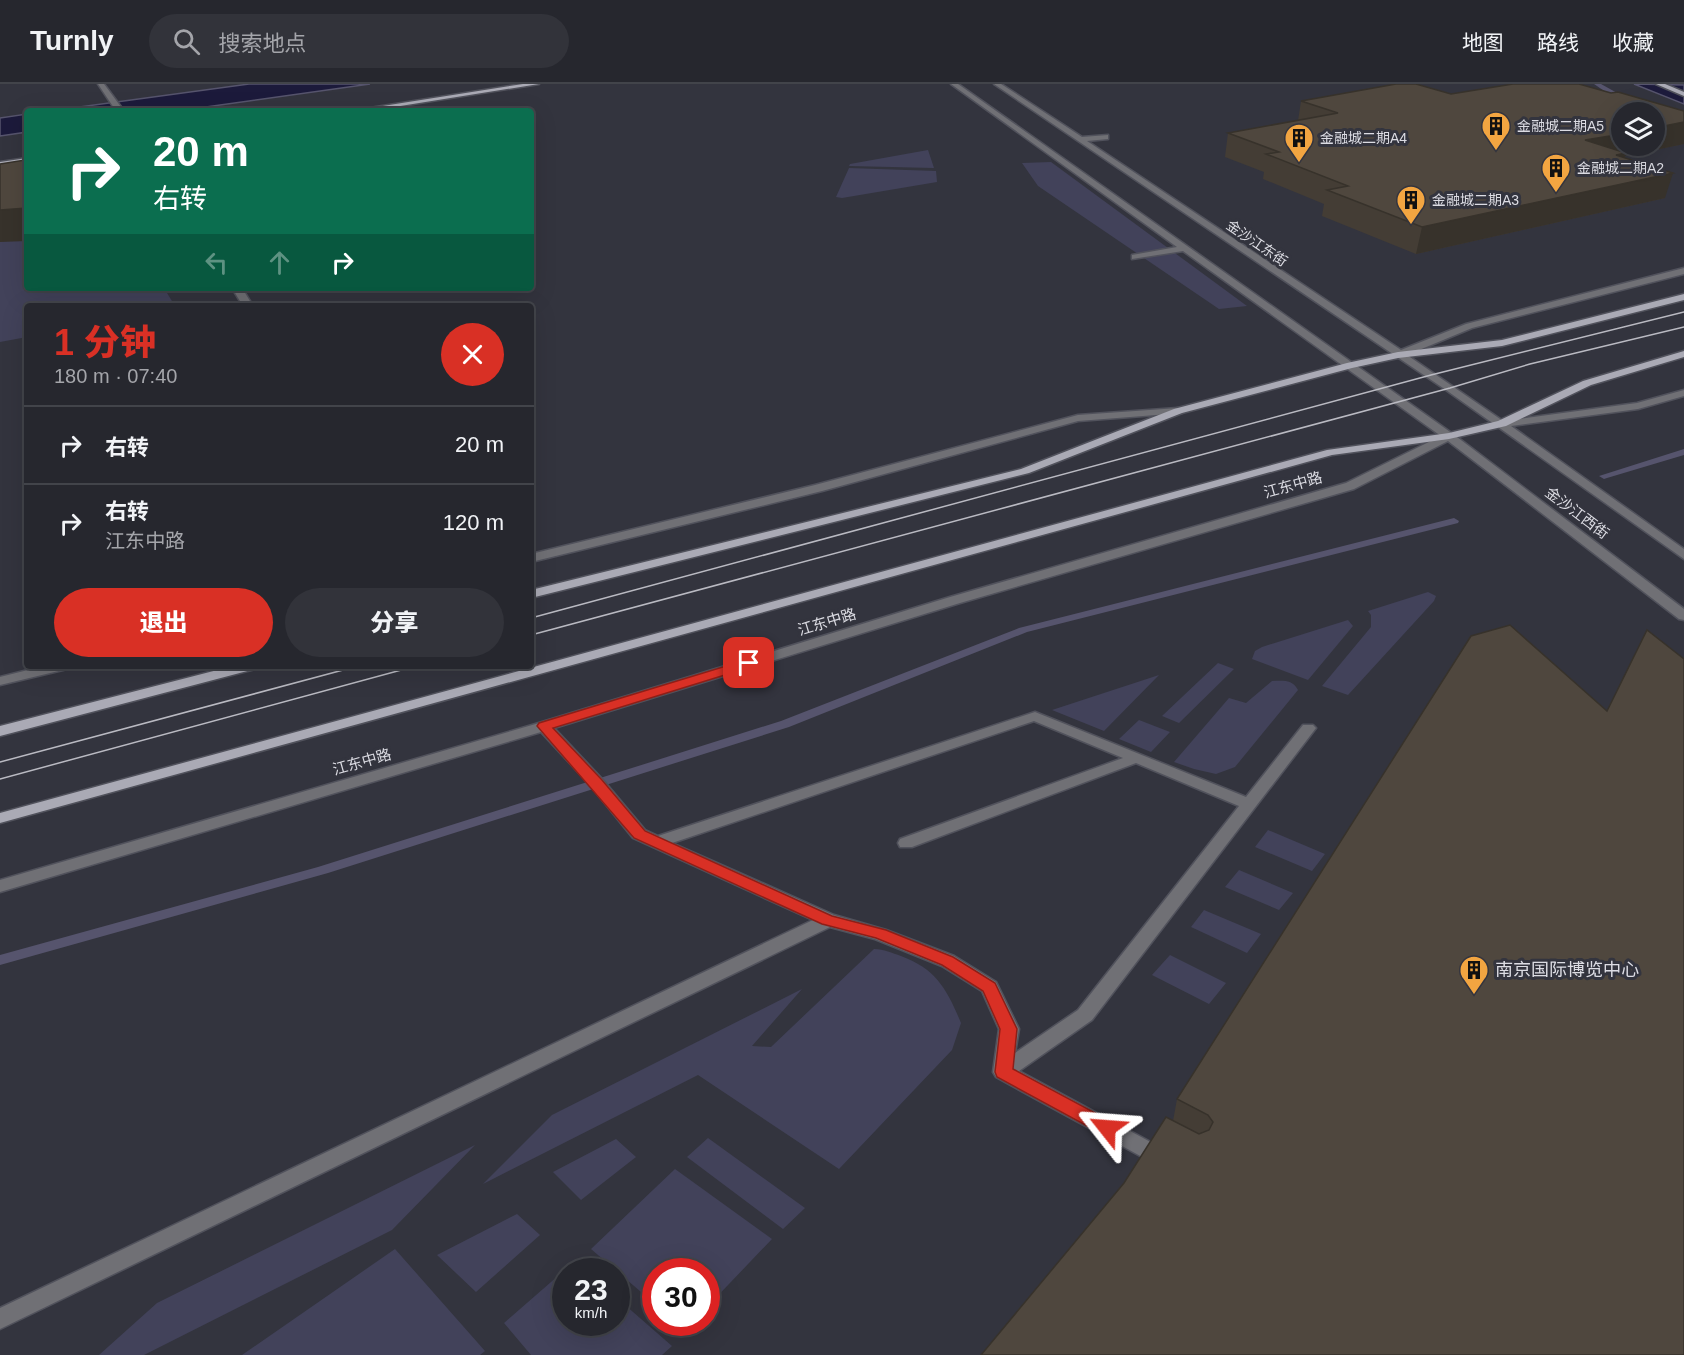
<!DOCTYPE html>
<html lang="zh">
<head>
<meta charset="utf-8">
<style>
	body { margin:0; font-family:Arial,"Noto Sans SC",sans-serif; background:#32333a; color:#f1f3f6; height:100vh; display:flex; flex-direction:column; font-size:22px; white-space:nowrap }
	* { box-sizing:border-box; margin:0 }
	p { font-size:20px; color:#a4a5aa }
	.icon { flex:none; width:33px; height:33px; fill:none; stroke:currentColor; stroke-width:2; stroke-linecap:round; stroke-linejoin:round }
	.map { position:relative; flex:1; overflow:hidden }
	.panel { position:absolute; left:24px; top:219px; width:510px; height:366px; display:flex; flex-direction:column; background:#26272e; border-radius:6px; box-shadow:0 6px 24px #0002,0 0 0 2px #42444a }
	.panel>* { flex:none }
	.banner { position:absolute; left:24px; top:24px; width:510px; height:183px; border-radius:6px; box-shadow:0 6px 24px #0002,0 0 0 2px #42444a; background:#0b6e4f; color:#fff; overflow:hidden }
	.controls { position:absolute; left:1611px; top:18px; display:grid; gap:12px }
	.controls a { display:grid; place-items:center; width:54px; height:54px; border-radius:50%; background:#26272e; box-shadow:0 6px 24px #0002,0 0 0 2px #42444a; font-size:30px }
	.speed { position:absolute; left:552px; top:1174px; display:flex; gap:12px; font-size:30px; font-weight:700; text-align:center }
	.speed>* { display:grid; place-content:center; width:78px; height:78px; border-radius:50%; background:#26272e; box-shadow:0 6px 24px #0002,0 0 0 2px #42444a; line-height:1 }
	.speed small { font-size:15px; font-weight:400 }
	.speed .limit { border:9px solid #d22; background:#fff; color:#111 }
	.pin { position:absolute; display:grid; place-items:center; width:51px; height:51px; color:#fff; margin:-26px; border-radius:12px; box-shadow:0 3px 9px #0006 }
	.me { position:absolute; width:66px; margin:-33px; rotate:298deg; stroke-linejoin:round; filter:drop-shadow(0 0 4px #0008) }
	.turn { display:flex; align-items:center; gap:21px; height:126px; padding:0 30px; font-size:27px }
	.turn .icon { width:78px; height:78px; stroke-width:2.5 }
	.turn b { display:block; font-size:42px; line-height:51px }
	.lanes { display:flex; align-items:center; height:57px; padding:0 30px; background:#0003; justify-content:center; gap:30px; direction:ltr }
	.lanes .off { opacity:.35 }
	.round { display:grid; place-items:center; flex:none; width:63px; height:63px; border-radius:32px; background:#32333a }
	.summary { display:flex; align-items:center; justify-content:space-between; height:102px; padding:0 30px }
	h1 { font-size:36px; font-weight:800; line-height:45px; color:#d93025 }
	.primary-button { display:flex; gap:12px; margin-top:auto; padding:12px 30px }
	.primary-button a { flex:1; height:69px; border-radius:36px; background:#d93025; color:#fff; font-size:24px; font-weight:800; line-height:69px; text-align:center }
	.primary-button a+a { background:#32333a; color:#f1f3f6 }
	ul { padding:0; list-style:none }
	li { display:flex; align-items:center; gap:18px; height:78px; padding:0 30px; border-top:2px solid #42444a }
	li div { flex:1 }
	li b { display:block; font-size:22px }
	li em { font-style:normal }
	header { display:flex; align-items:center; gap:36px; box-sizing:border-box; height:84px; padding:0 30px; background:#26272e; border-bottom:2px solid #42444a }
	header strong { font-size:28px }
	nav { display:flex; gap:33px; margin-inline-start:auto; font-size:21px }
	.search { width:420px; height:54px; background:#32333a; display:flex; align-items:center; gap:15px; box-sizing:border-box; padding:0 21px; border-radius:33px; color:#a4a5aa; font-size:22px }
	.map>svg:first-child { display:block }
	.green { fill:#42425a }
	.water { fill:#1c1a3b; stroke:#56546d; stroke-width:1.5 }
	.lines { fill:none; stroke-linecap:round; stroke-linejoin:round }
	.stream { fill:#56546d; fill-rule:evenodd }
	.minor-casing { stroke:#51525c; stroke-width:3 }
	.major-casing { stroke:#51525c; stroke-width:3 }
	.minor { fill:#707075; fill-rule:evenodd }
	.major { fill:#aaaab5; fill-rule:evenodd }
	.tram { stroke:#babac2; stroke-width:1.5 }
	.wall { fill:#443d35 }
	.shaded-wall { fill:#37322b }
	.building { fill:#4f473e; stroke:#37322b; stroke-width:1.5 }
	.route { fill:#d93025; stroke:#8d1f18; stroke-width:1.5 }
	.labels { text-anchor:middle; stroke-width:6; stroke-linejoin:round; paint-order:stroke }
	.far-poi-label { font-size:14px; fill:#dcdce3; stroke:#33343e; text-anchor:start }
	.far-street-label { font-size:14px; fill:#dcdce3; stroke:#33343e }
	.street-label { font-size:15px; fill:#dcdce3; stroke:#33343e }
	.near-poi-label { font-size:18px; fill:#dcdce3; stroke:#33343e; text-anchor:start }
</style>
</head>
<body>
<header>
<strong>Turnly</strong>
<div class="search"><svg class="icon" aria-label="search" viewBox="0 0 24 24"><circle cx="10" cy="10" r="6"/><path d="M15 15l6 6"/></svg>搜索地点</div>
<nav><a>地图</a><a>路线</a><a>收藏</a></nav>
</header>
<div class="map">
<svg width="1684" height="1271" viewBox="0 0 1684 1271">
	<rect width="100%" height="100%" fill="#33343e"/>
	<!-- green -->
	<path class="green" d="M928 66 934 84 849 82 850 80Z
		M1051 78 1247 222 1219 225 1038 102 1022 79Z
		M849 84 936 87 937 98 842 114 836 113Z
		M27 86V204H164L175 222H27V253L0 258V91Z
		M1428 508 1436 512 1434 517 1348 611 1322 602 1371 543V531L1368 527Z
		M1348 536 1353 542 1308 596 1252 575 1255 567 1262 563Z
		M1218 579 1234 585 1179 639 1162 632Z
		M1159 591 1104 647 1052 626Z
		M1272 597C1283 597 1292 595 1298 606L1235 683 1216 690 1194 685 1174 678 1229 614 1246 619Z
		M1139 636 1170 648 1151 668 1119 655Z
		M1268 746 1325 770 1312 787 1255 763Z
		M1239 786 1293 809 1279 826 1225 803Z
		M1204 826 1261 850 1247 869 1191 843Z
		M874 865C884 865 892 869 901 872 936 885 947 905 961 939L952 966 839 1085 698 991 483 1100 552 1031 802 905 752 962 771 963Z
		M1170 871 1226 899 1209 920 1152 891Z
		M708 1054 805 1124 783 1145 687 1073Z
		M616 1055 636 1073 581 1116 553 1088Z
		M475 1061 392 1146 144 1271H99L157 1219Z
		M675 1085 772 1155 707 1223 706 1188H656L655 1220 591 1165Z
		M517 1130 540 1151 476 1208 437 1171Z
		M395 1165 485 1267 480 1271H242Z
		M574 1178 586 1188H566V1239H616L617 1214 672 1262 662 1271H531L504 1239Z"/>
	<!-- water -->
	<path class="water" d="M249 0H370L177 27H50Z
		M1634 0 1684 1V20Z
		M27 30V48L0 52V34Z"/>
	<g class="lines">
		<!-- stream -->
		<path class="stream" d="M1594 0H1601L1637 20 1657 28C1640 30 1610 11 1594 0Z
			M1684 365V371L1607 394 1604 395 1599 392Z
			M1454 434 1459 437 1458 439 1027 548 789 643 328 789 0 881V871L318 783 781 637 1019 544Z"/>
		<!-- minor casing -->
		<g class="minor-casing">
			<path id="minor" d="M98 0H104L124 27H116Z
				M951 0H958L1453 350 1684 525V536L1679 535 1448 357 1354 405 960 519 554 644 603 696 645 746 658 752 1035 628 1246 713 1303 641H1313L1316 644 1092 936 1019 987 1169 1068 1172 1074 1169 1080 1162 1082 1155 1080 996 993 993 988 999 945 982 907 942 882 875 855 830 843 0 1245V1224L813 836 633 754 591 702 541 648 0 808V796L539 639 950 513 1346 399 1441 352 1183 167 1132 175V171L1177 163ZM1034 637 1123 674 900 755 898 759 900 763H912L1136 679 1239 722 1078 926 1015 969 1019 945 996 898 954 872 886 846 834 831 672 759Z
				M994 0H1001L1082 53 1108 51V55L1087 57 1401 266 1466 240 1684 184V190L1472 244 1407 271 1503 337 1637 319 1684 306V312L1638 325 1511 342 1684 465V475L1446 306Z
				M232 204H242L253 222H243Z
				M1178 324 1183 327 1182 329 1078 337 822 407 531 478V470L815 401 1078 331Z
				M44 582H69L67 585 0 601V593Z"/>
		</g>
		<!-- major casing -->
		<g class="major-casing">
			<path id="major" d="M523 0H539L369 27H351Z
				M1656 0H1665L1684 8V12Z
				M27 74V78L0 82V78Z
				M1684 210V216L1502 262 1398 274 1352 284 1182 329 1029 389 531 514V506L1021 385 1174 325 1347 279 1398 268 1502 256Z
				M1684 267V273L1591 301 1506 342 1449 355 1332 371 0 739V729L1327 366 1449 349 1498 337 1583 297Z
				M233 582H257L255 585 0 652V642Z"/>
		</g>
		<!-- minor -->
		<use href="#minor" class="minor"/>
		<!-- major -->
		<use href="#major" class="major"/>
		<!-- tram -->
		<path class="tram" d="M531 534 1431 291 1684 228
			M531 551 1450 304 1530 280 1684 243
			M0 678 358 582
			M0 695 416 582"/>
	</g>
	<!-- wall -->
	<path class="wall" d="M1611 9 1684 27V60L1625 72V74L1665 114 1416 170 1322 132 1324 120 1263 95 1264 88 1225 73 1228 49 1298 37 1301 17 1451 10Z
		M1177 1015 1684 1271 1124 1099 1173 1037Z"/>
	<!-- shaded-wall -->
	<path class="shaded-wall" d="M1684 38V60L1625 72 1619 94 1585 56 1622 50V62H1654V44Z
		M1673 89 1665 114 1416 170 1422 143Z
		M27 124V157L0 158V126Z"/>
	<!-- building -->
	<path class="building" d="M1396 0H1416L1451 10 1513 0H1579L1611 9 1618 8 1684 27V38L1654 44V28H1622V50L1585 56 1626 69 1616 71 1673 89 1422 143 1327 106 1348 102 1266 70 1279 68 1228 49 1338 29 1301 17Z
		M25 76 27 82V124L0 126V80Z
		M1510 541 1607 627 1647 546 1684 575V1271H981L1124 1099 1166 1033 1199 1050 1209 1046 1213 1038 1208 1031 1177 1015 1471 552Z"/>
	<!-- route -->
	<path class="route" d="M749 575 754 576 756 579 754 582 553 644 602 696 645 747 832 832 886 846 953 873 995 899 1017 945 1013 985 1114 1039 1116 1044 1114 1049 1107 1052 1100 1049 997 993 995 988 1000 945 983 907 942 881 876 854 822 840 634 754 537 642 539 639Z"/>
	<!-- icons -->
	<defs>
		<g id="building-pin" transform="scale(1.5)"><path d="M0 17L-7.5 6A9.5 9.5 0 1 1 7.5 6Z" fill="#f2a541" stroke="#33343e"/><path d="M-4-6H4V6H1V3H-1V6H-4ZM-2.5-4.3h1.7v1.8h-1.7ZM.8-4.3h1.7v1.8H.8ZM-2.5-1h1.7V.8h-1.7ZM.8-1h1.7V.8H.8Z" fill="#111"/></g>
	</defs>
	<g fill-rule="evenodd">
		<use href="#building-pin" x="1496" y="42"/>
		<use href="#building-pin" x="1299" y="54"/>
		<use href="#building-pin" x="1556" y="84"/>
		<use href="#building-pin" x="1411" y="116"/>
		<use href="#building-pin" x="1474" y="886"/>
	</g>
	<g class="labels">
		<!-- far-poi labels -->
		<g class="far-poi-label">
			<text x="1517" y="47">金融城二期A5</text>
			<text x="1320" y="59">金融城二期A4</text>
			<text x="1577" y="89">金融城二期A2</text>
			<text x="1432" y="121">金融城二期A3</text>
		</g>
		<!-- far-street labels -->
		<g class="far-street-label">
			<text transform="translate(1257 159) rotate(34)" y="5">金沙江东街</text>
		</g>
		<!-- street labels -->
		<g class="street-label">
			<text transform="translate(1293 401) rotate(-16)" y="5">江东中路</text>
			<text transform="translate(1577 429) rotate(37)" y="5">金沙江西街</text>
			<text transform="translate(827 538) rotate(-17)" y="5">江东中路</text>
			<text transform="translate(362 678) rotate(-16)" y="5">江东中路</text>
		</g>
		<!-- near-poi labels -->
		<g class="near-poi-label">
			<text x="1495" y="892">南京国际博览中心</text>
		</g>
	</g>
</svg>
<div class="controls">
<a><svg class="icon" aria-label="layers" viewBox="0 0 24 24"><path d="M12 4l9 5-9 5-9-5zM3 14l9 5 9-5"/></svg></a>
</div>
<div class="speed"><div>23<small>km/h</small></div><div class="limit">30</div></div>
<div class="pin" style="left:749px;top:579px;background:#d93025"><svg class="icon" aria-label="arrive" viewBox="0 0 24 24"><path d="M6 21V4h12l-3 4 3 4H6"/></svg></div>
<svg class="me" style="left:1107px;top:1044px" viewBox="-20 -20 40 40"><path d="M0-17L14 15 0 8-14 15z" fill="#d93025" stroke="#fff" stroke-width="4"/></svg>
<div class="banner">
<div class="turn"><svg class="icon" aria-label="right" viewBox="0 0 24 24"><path d="M7 20v-9h11M14 6l5 5-5 5"/></svg><div><b>20 m</b>右转</div></div>
<div class="lanes"><svg class="icon off" aria-label="left" viewBox="0 0 24 24"><path d="M17 20v-9H6M10 6l-5 5 5 5"/></svg><svg class="icon off" aria-label="ahead" viewBox="0 0 24 24"><path d="M12 20V5M6 11l6-6 6 6"/></svg><svg class="icon" aria-label="right" viewBox="0 0 24 24"><path d="M7 20v-9h11M14 6l5 5-5 5"/></svg></div>
</div>
<section class="panel">
<div class="summary"><div><h1>1 分钟</h1><p>180 m · 07:40</p></div><a class="round" style="background:#d93025;color:#fff"><svg class="icon" aria-label="close" viewBox="0 0 24 24"><path d="M6 6l12 12M18 6L6 18"/></svg></a></div>
<ul>
<li><svg class="icon" aria-label="right" viewBox="0 0 24 24"><path d="M7 20v-9h11M14 6l5 5-5 5"/></svg><div><b>右转</b></div><em>20 m</em></li>
<li><svg class="icon" aria-label="right" viewBox="0 0 24 24"><path d="M7 20v-9h11M14 6l5 5-5 5"/></svg><div><b>右转</b><p>江东中路</p></div><em>120 m</em></li>
</ul>
<div class="primary-button"><a>退出</a><a>分享</a></div>
</section>
</div>
</body>
</html>
